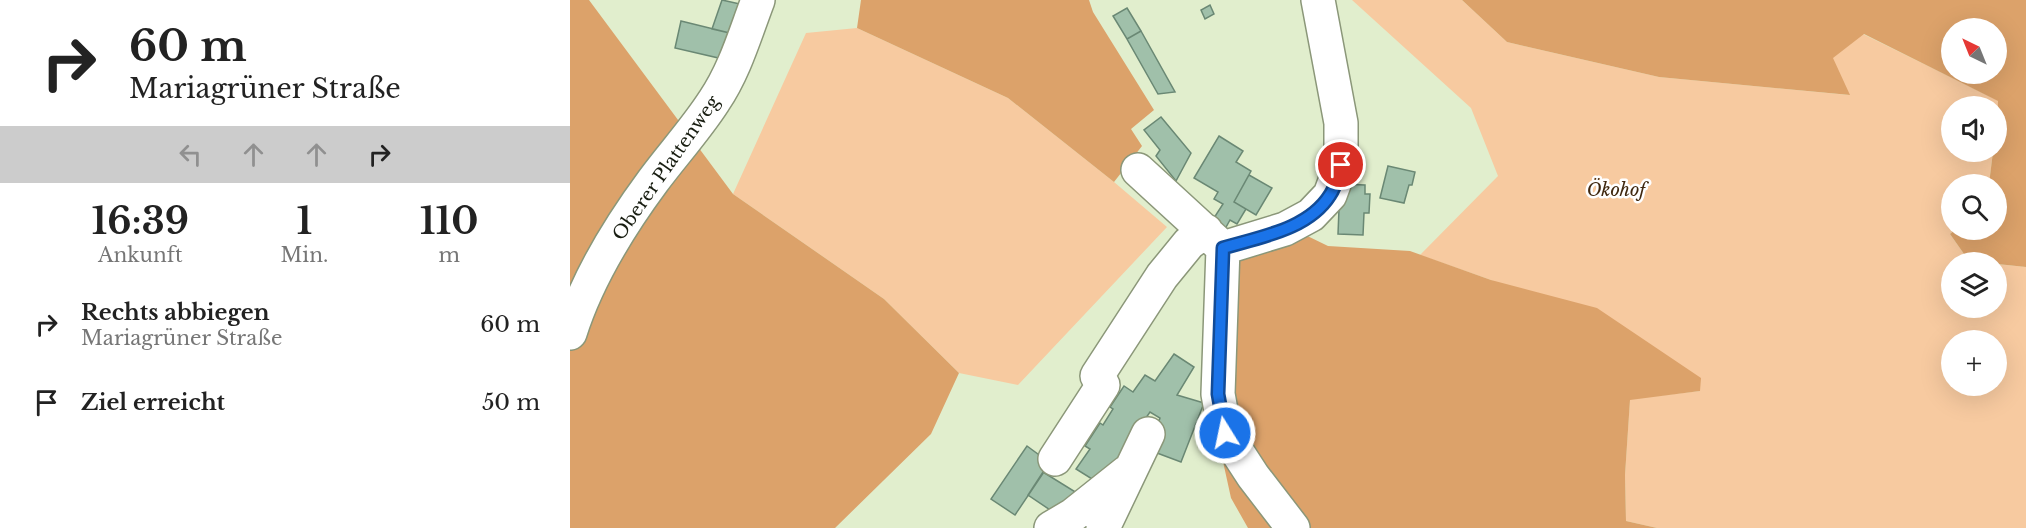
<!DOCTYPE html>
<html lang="de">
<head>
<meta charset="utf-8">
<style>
	body { margin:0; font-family:"Libre Baskerville",serif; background:#f6f6f6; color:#222; height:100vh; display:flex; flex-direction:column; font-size:22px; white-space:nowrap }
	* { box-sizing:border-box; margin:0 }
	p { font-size:20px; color:#767676 }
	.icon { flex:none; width:33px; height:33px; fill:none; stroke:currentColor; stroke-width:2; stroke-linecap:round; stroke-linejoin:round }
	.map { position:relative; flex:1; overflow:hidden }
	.details { display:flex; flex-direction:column; background:#fff; width:570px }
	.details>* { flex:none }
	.top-card { background:#fff; color:#222; overflow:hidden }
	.needle { width:39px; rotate:317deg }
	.tools { position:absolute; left:1371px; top:18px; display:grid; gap:12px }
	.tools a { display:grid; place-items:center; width:66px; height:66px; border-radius:50%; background:#fff; box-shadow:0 6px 24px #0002; font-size:30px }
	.pin { position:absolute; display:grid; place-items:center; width:51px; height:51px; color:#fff; margin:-26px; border:3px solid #fff; border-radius:50%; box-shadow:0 2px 6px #0007 }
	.me { position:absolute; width:66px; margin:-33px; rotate:350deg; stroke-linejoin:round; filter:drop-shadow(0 0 4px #0008) }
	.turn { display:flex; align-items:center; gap:21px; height:126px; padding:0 30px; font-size:27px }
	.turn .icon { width:78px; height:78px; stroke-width:2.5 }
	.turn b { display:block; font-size:42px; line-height:51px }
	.lanes { display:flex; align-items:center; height:57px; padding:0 30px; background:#0003; justify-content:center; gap:30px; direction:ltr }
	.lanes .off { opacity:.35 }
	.eta { display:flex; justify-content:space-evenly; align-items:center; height:102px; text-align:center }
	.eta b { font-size:36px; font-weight:700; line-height:42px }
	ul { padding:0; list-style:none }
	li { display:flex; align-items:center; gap:18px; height:78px; padding:0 30px }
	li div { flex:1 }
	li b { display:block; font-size:22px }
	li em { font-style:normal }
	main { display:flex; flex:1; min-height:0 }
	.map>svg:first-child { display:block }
	.green { fill:#f7caa0; fill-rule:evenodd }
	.forest { fill:#dca26a; fill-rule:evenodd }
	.building { fill:#a0c0aa; stroke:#6a8874; stroke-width:1.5 }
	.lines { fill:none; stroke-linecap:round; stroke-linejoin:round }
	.minor-casing { stroke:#8b9779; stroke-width:36 }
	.minor { stroke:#fff; stroke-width:33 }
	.route-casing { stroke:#114b97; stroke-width:15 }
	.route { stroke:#1a73e8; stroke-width:10 }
	.labels { text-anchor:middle; stroke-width:5; stroke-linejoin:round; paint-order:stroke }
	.street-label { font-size:18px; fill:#181d11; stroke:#fff }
	.park-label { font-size:18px; font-style:italic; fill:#40280f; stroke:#fff }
</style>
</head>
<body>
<main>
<section class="details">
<div class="top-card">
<div class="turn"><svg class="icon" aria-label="right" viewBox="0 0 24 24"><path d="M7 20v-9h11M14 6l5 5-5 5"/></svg><div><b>60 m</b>Mariagrüner Straße</div></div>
<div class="lanes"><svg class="icon off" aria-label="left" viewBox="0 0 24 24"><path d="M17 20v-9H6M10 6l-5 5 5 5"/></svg><svg class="icon off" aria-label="ahead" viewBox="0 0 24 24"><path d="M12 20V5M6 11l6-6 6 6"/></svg><svg class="icon off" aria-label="ahead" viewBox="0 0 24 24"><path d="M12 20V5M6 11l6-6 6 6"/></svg><svg class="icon" aria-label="right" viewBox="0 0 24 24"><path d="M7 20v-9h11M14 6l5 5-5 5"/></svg></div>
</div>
<div class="eta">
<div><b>16:39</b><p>Ankunft</p></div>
<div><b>1</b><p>Min.</p></div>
<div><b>110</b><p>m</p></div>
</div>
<ul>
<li><svg class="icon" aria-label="right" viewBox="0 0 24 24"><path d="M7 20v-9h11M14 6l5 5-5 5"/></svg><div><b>Rechts abbiegen</b><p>Mariagrüner Straße</p></div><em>60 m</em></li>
<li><svg class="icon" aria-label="arrive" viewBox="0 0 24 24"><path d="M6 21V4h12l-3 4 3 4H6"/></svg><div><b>Ziel erreicht</b></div><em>50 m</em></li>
</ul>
</section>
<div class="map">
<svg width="1456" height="528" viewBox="0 0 1456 528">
	<rect width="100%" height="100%" fill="#e1eecd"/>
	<!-- green -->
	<path class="green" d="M782 0H892L937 42 1089 77 1279 95 1262 58 1293 34 1429 101 1427 119 1426 106H1382V152H1423L1419 184H1382V230H1385L1380 234 1399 261 1411 262H1382V308H1426L1427 264 1456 267V528H1087L1056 521 1055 475 1060 399 1130 391 921 280 850 255 928 176 901 108ZM1382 340H1426V386H1382Z
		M287 28 438 98 544 182 597 227 448 385 389 373 314 299 163 194 236 33Z"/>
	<!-- forest -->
	<path class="forest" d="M0 0H19L163 194 314 299 389 373 361 434 265 528H0Z
		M291 0H519L523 12 584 110 561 129 572 146 544 182 438 98 287 28Z
		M892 0H1456V267L1399 261 1380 234 1385 230H1426V184H1419L1423 152H1426L1428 101 1294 34 1263 58 1280 95 1089 77 937 42ZM1382 28H1426V74H1382Z
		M725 230 758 246 840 251 921 280 1027 308 1131 378 1130 391 1060 400 1055 475 1056 521 1087 528H678L661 498 636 384 659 251Z"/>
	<!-- building -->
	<path class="building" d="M152 0 170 4 160 33 142 29Z
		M640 5 644 14 635 19 631 10Z
		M557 8 571 31 557 39 543 16Z
		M111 21 160 33 153 59 105 48Z
		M571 31 605 92 588 94 557 39Z
		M591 117 621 153 606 181 586 156 590 150 574 130Z
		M649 136 673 151 666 162 681 171 664 202 676 209 667 224 660 220 655 229 642 221 653 204 644 199 648 192 624 178Z
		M818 166 845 172 842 185H839L834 203 810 198Z
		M679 175 702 188 686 215 664 202Z
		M770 184 795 185V194H800L799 213H794L793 235 768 234Z
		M604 354 624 367 607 395 634 403 611 462 579 450 590 418 580 412 530 484 506 469 520 449 515 446 530 423 533 425 543 409 540 407 554 386 563 392 575 375 585 381Z
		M457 446 480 463 445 515 421 499Z
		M473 472 507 493 492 518 458 495Z"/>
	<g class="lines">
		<!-- minor casing -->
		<g class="minor-casing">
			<path id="minor" d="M568 170 653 248 648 394 655 433 683 476 723 528
				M653 248 715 229 741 215 760 195 771 165V123L748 0
				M0 333C17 279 49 227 83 181 103 154 126 129 144 101 165 70 175 34 188 0
				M485 459 533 385 527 376 592 276 619 243 636 231
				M481 528 503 515 557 472
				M533 528 578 434"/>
		</g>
		<!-- minor -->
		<use href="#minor" class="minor"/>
	</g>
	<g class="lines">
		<!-- route casing -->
		<g class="route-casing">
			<path id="route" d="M655 433 648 394 653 248C689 237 738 230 760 195 766 187 768 174 771 165"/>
		</g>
		<!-- route -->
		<use href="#route" class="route"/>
	</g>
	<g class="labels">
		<!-- street labels -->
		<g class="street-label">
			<text transform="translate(96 168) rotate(-55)" y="6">Oberer Plattenweg</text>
		</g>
		<!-- park labels -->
		<g class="park-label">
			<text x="1046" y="196">Ökohof</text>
		</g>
	</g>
</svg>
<div class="tools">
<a><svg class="needle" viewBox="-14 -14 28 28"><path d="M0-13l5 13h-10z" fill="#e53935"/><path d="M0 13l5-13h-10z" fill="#767676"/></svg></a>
<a><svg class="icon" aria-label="sound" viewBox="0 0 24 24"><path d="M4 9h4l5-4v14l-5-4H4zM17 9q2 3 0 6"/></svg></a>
<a><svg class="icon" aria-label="search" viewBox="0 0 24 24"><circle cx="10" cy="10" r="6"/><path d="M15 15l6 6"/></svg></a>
<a><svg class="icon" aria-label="layers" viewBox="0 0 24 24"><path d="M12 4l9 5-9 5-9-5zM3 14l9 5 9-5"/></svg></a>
<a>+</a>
</div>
<div class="pin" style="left:771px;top:165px;background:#d93025"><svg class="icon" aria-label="arrive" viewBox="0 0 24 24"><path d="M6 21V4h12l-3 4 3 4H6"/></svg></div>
<svg class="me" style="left:655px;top:433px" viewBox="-20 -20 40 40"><circle r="17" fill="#1a73e8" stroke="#fff" stroke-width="3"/><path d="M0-11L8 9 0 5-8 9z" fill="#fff"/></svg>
</div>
</main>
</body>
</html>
